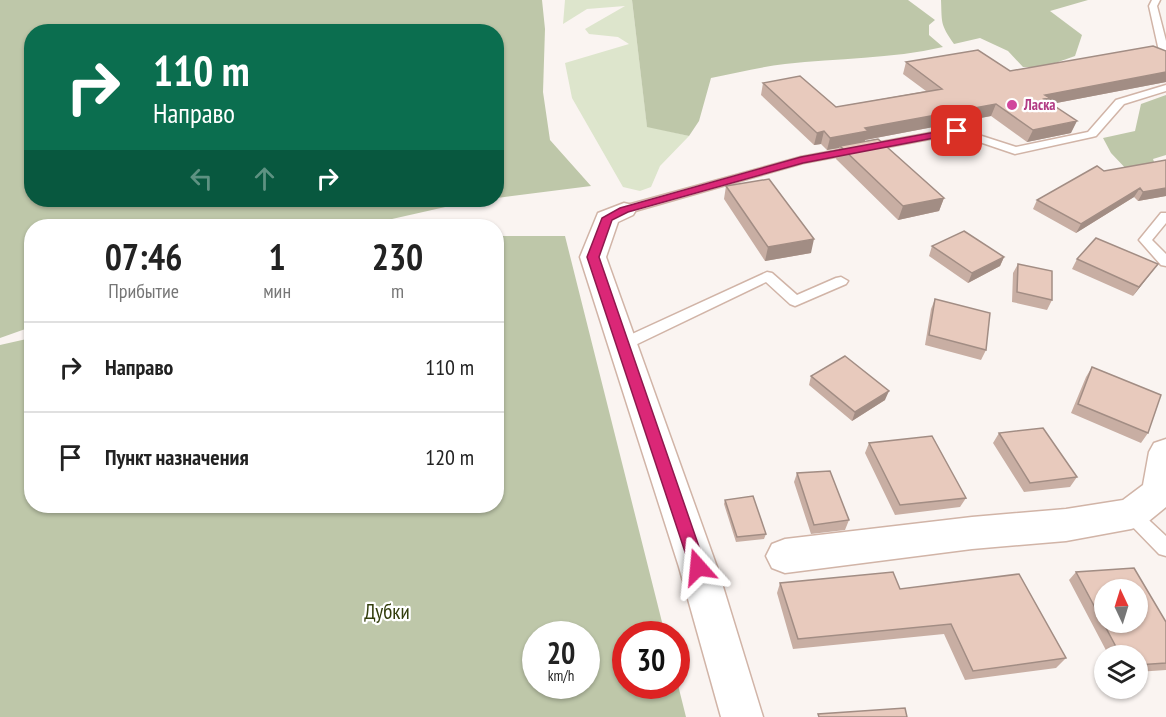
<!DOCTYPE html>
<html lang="ru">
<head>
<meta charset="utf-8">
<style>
	body { margin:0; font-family:"PT Sans Narrow",sans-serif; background:#f2f2f2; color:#222; height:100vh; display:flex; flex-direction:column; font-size:22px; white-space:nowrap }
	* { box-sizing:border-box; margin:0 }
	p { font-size:20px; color:#767676 }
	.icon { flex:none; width:33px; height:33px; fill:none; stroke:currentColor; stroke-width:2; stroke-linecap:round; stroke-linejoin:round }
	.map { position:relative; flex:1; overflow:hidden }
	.sheet { position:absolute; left:24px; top:219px; width:480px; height:294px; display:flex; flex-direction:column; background:#fff; border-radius:24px; box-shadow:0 2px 4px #0004 }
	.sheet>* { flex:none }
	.banner { position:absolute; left:24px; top:24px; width:480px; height:183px; border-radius:24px; box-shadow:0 2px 4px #0004; background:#0b6e4f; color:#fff; overflow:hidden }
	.needle { width:39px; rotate:356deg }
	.buttons { position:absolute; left:1094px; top:579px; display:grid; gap:12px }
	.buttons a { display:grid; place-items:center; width:54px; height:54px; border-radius:50%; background:#fff; box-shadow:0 2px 4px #0004; font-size:30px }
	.speed { position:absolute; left:522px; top:621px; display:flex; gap:12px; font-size:30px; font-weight:700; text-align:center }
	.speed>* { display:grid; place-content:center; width:78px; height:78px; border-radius:50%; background:#fff; box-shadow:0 2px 4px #0004; line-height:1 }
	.speed small { font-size:15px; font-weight:400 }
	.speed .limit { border:9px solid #d22; background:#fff; color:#111 }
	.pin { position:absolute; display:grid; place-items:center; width:51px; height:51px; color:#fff; margin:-26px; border-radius:12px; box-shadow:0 3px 9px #0006 }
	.me { position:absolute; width:66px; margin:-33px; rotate:342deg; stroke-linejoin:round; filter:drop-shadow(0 0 4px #0008) }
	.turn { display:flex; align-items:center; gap:21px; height:126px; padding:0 30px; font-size:27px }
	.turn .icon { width:78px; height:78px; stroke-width:2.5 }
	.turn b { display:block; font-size:42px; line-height:51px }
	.lanes { display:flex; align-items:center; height:57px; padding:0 30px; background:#0003; justify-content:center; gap:30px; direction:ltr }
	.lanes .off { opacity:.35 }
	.eta { display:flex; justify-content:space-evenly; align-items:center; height:102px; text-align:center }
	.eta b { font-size:36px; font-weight:700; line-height:42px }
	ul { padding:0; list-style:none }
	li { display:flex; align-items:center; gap:18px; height:90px; padding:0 30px; border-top:2px solid #e0e0e0 }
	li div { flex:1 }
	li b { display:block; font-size:22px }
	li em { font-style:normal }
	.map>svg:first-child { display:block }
	.green { fill:#dde5cc }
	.forest { fill:#bec7a9; fill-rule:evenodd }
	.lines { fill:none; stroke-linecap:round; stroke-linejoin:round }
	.service-casing { stroke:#d1b4a7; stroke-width:3 }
	.minor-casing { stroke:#d1b4a7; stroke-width:3 }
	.service { fill:#fff; fill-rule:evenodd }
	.minor { fill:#fff; fill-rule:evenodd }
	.wall { fill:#c8aea3 }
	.shaded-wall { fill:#a28d84 }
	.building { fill:#e8cabd; stroke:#a28d84; stroke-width:1.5; fill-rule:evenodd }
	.route { fill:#db2777; stroke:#8e194d; stroke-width:1.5 }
	.hotel-dot { fill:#d1479c; stroke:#fff; stroke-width:2 }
	.labels { text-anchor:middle; stroke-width:4.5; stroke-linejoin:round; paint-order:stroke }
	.far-hotel-label { font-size:15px; font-weight:bold; fill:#b23c85; stroke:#fff; text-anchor:start }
	.near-park-label { font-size:21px; fill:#333e0d; stroke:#fff }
</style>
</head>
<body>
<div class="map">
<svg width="1166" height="717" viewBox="0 0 1166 717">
	<rect width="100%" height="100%" fill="#faf4f1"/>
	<!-- green -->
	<path class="green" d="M565 0H632L647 126 689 136 660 166 651 187 640 191 623 187 572 98 565 63 629 44 618 37 589 34 585 29 625 6 587 9 563 24Z"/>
	<!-- forest -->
	<path class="forest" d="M0 0H542L545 29 543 92 550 140 591 186 497 198 496 32H32V200H488L463 203 361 226H32L31 327 0 338Z
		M632 0H908L935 20 929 25V35L943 47C891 59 838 58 785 64 760 67 736 73 711 78L699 121 689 136 647 127Z
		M941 0H1088L1050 11 1082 35 1075 56 1044 67H1023L1008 51 980 38 954 44C940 24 942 23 941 0Z
		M1166 95V155L1153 159 1157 170 1130 173 1111 153 1103 138 1135 131 1141 104Z
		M497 236H565L665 634H626V686H676L677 681 686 717H0V345L31 338 32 506H496ZM536 634H586V686H536Z"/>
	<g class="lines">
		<!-- service casing -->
		<g class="service-casing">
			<path id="service" d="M1152 0H1160L1157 6 1166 41V63L1161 60 1149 6Z
				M1166 85V91L1124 104 1096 136 1092 137 1015 154 956 134 803 163 628 213H620L618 210 620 207 801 157 957 128 1016 147 1088 132 1116 100Z
				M1161 213H1166V223L1152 240 1166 254V266L1161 265 1139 240Z
				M767 272 772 273 797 295 836 278 841 277 848 281 846 284 795 306 790 304 766 282 629 348H619L617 344 619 340Z
				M1131 506 1137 509 1166 536V556L1159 554 1125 519 1122 514 1125 509Z"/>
		</g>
		<!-- minor casing -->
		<g class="minor-casing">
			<path id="minor" d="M624 203 633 205 636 210 633 215 618 222 606 257 717 567 763 717H721L679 567 580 257 598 213Z
				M1166 439V507L1144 525 1131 529 1066 541 972 549 785 573 772 568 766 556 772 544 785 539 972 517 1066 509 1123 500 1143 485 1149 452 1154 443Z"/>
		</g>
		<!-- service -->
		<use href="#service" class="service"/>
		<!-- minor -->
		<use href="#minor" class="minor"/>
	</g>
	<!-- wall -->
	<path class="wall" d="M906 62 1010 71 1166 82 1051 104 1071 133 1027 142 991 116 865 140V141L944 198 939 211 898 220 836 159 839 148 827 150 821 144 814 145 761 95 763 83 836 107 926 91 903 74Z
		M1166 160V196L1138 201 1134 197 1076 233 1033 209 1037 200 1104 171Z
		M726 186 811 253 765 261 724 199Z
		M932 246 1004 257 1000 266 968 283 929 256Z
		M1077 259 1151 273 1133 296 1072 269Z
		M1018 264 1052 300 1047 310 1012 302 1013 273Z
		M935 299 986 350 981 360 925 345 931 309Z
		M1092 367 1148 433 1141 443 1071 413 1086 377Z
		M811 376 885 400 852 421 809 385Z
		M999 433 1077 477 1070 487 1024 492 993 443Z
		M869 443 966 498 960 507 895 515 865 453Z
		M797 473 849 520 845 530 811 534 794 482Z
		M725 500 766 534 764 539 736 542 724 504Z
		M1076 572 1166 622V670L1137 672V656H1109L1069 580Z
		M780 583 900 589 1066 658 1056 668 965 680 944 634 793 649 777 593Z"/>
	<!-- shaded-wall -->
	<path class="shaded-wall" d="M1166 72V82L1046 105 1039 111 1045 95Z
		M996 104 991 116 865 140 864 143 840 146 839 148 827 150 830 138 865 128Z
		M1077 121 1071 133 1027 142 1033 130Z
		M824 131 821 144 814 145 817 133Z
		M1140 188 1134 197 1076 233 1081 224Z
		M1166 188V196L1138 201 1143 192Z
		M944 198 939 211 898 220 903 206Z
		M814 239 811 253 765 261 768 247Z
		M1004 257 1000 266 968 283 972 273Z
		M1158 264 1151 273 1133 296 1139 287Z
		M889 391 885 400 852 421 855 412Z"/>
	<!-- building -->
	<path class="building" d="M1153 46 1166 51V72L1045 95 1050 98 1044 99 1077 121 1033 130 996 104 865 128 868 131 830 138 824 131 817 133 763 83 800 76 836 107 942 89 906 62 978 50 1010 71Z
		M878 139 944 198 903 206 840 146Z
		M1166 160V188L1143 192 1140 188 1081 224 1037 200 1097 166 1104 171Z
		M769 179 814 239 768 247 726 186Z
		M964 231 1004 257 972 273 932 246Z
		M1096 238 1158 264 1139 287 1077 259Z
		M1018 264 1052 271V300L1017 292Z
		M935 299 990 313 986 350 929 335Z
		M845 356 889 391 855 412 811 376Z
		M1092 367 1161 395 1148 433 1078 404Z
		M1043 428 1077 477 1030 483 999 433Z
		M932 436 966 498 900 505 869 443Z
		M830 471 849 520 814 525 797 473Z
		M753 496 766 534 737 537 725 500Z
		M1134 568 1166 622V663L1137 665V656H1121L1076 572ZM1104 590H1137V622H1104Z
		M893 572 900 589 1019 574 1066 658 973 671 951 624 798 639 780 583Z
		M905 708 907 717H819L818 714Z"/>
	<!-- route -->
	<path class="route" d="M957 128 962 131 960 133 803 163 628 212 612 220 599 257 706 567 704 573 698 575 692 573 587 257 602 218 620 208 801 157Z"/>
	<!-- markers -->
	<circle class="hotel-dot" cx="1012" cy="105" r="6"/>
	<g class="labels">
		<!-- far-hotel labels -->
		<g class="far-hotel-label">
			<text x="1024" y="110">Ласка</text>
		</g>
		<!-- near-park labels -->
		<g class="near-park-label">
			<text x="387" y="619">Дубки</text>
		</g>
	</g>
</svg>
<div class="buttons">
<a><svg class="needle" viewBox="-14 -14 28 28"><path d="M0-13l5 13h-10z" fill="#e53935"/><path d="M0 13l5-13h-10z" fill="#767676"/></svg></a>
<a><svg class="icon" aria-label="layers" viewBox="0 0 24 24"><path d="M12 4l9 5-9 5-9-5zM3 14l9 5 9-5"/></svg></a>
</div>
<div class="speed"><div>20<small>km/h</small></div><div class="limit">30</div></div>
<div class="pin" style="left:957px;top:131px;background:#d93025"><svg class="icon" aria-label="arrive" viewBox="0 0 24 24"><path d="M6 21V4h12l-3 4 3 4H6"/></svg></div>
<svg class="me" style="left:698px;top:567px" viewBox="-20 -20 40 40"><path d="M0-17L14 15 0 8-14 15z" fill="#db2777" stroke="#fff" stroke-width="4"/></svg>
<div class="banner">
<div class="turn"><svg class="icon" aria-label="right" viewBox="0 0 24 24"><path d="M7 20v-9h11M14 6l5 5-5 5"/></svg><div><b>110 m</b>Направо</div></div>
<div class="lanes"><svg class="icon off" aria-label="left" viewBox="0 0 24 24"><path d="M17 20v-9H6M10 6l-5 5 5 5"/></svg><svg class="icon off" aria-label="ahead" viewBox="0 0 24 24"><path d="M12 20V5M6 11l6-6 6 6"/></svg><svg class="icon" aria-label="right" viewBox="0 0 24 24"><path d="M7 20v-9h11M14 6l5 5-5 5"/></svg></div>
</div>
<section class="sheet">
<div class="eta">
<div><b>07:46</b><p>Прибытие</p></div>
<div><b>1</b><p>мин</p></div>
<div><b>230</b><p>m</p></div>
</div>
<ul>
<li><svg class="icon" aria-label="right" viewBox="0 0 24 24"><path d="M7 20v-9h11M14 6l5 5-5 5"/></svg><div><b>Направо</b></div><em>110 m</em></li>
<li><svg class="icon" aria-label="arrive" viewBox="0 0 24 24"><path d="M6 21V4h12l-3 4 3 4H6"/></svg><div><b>Пункт назначения</b></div><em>120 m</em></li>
</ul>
</section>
</div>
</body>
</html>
